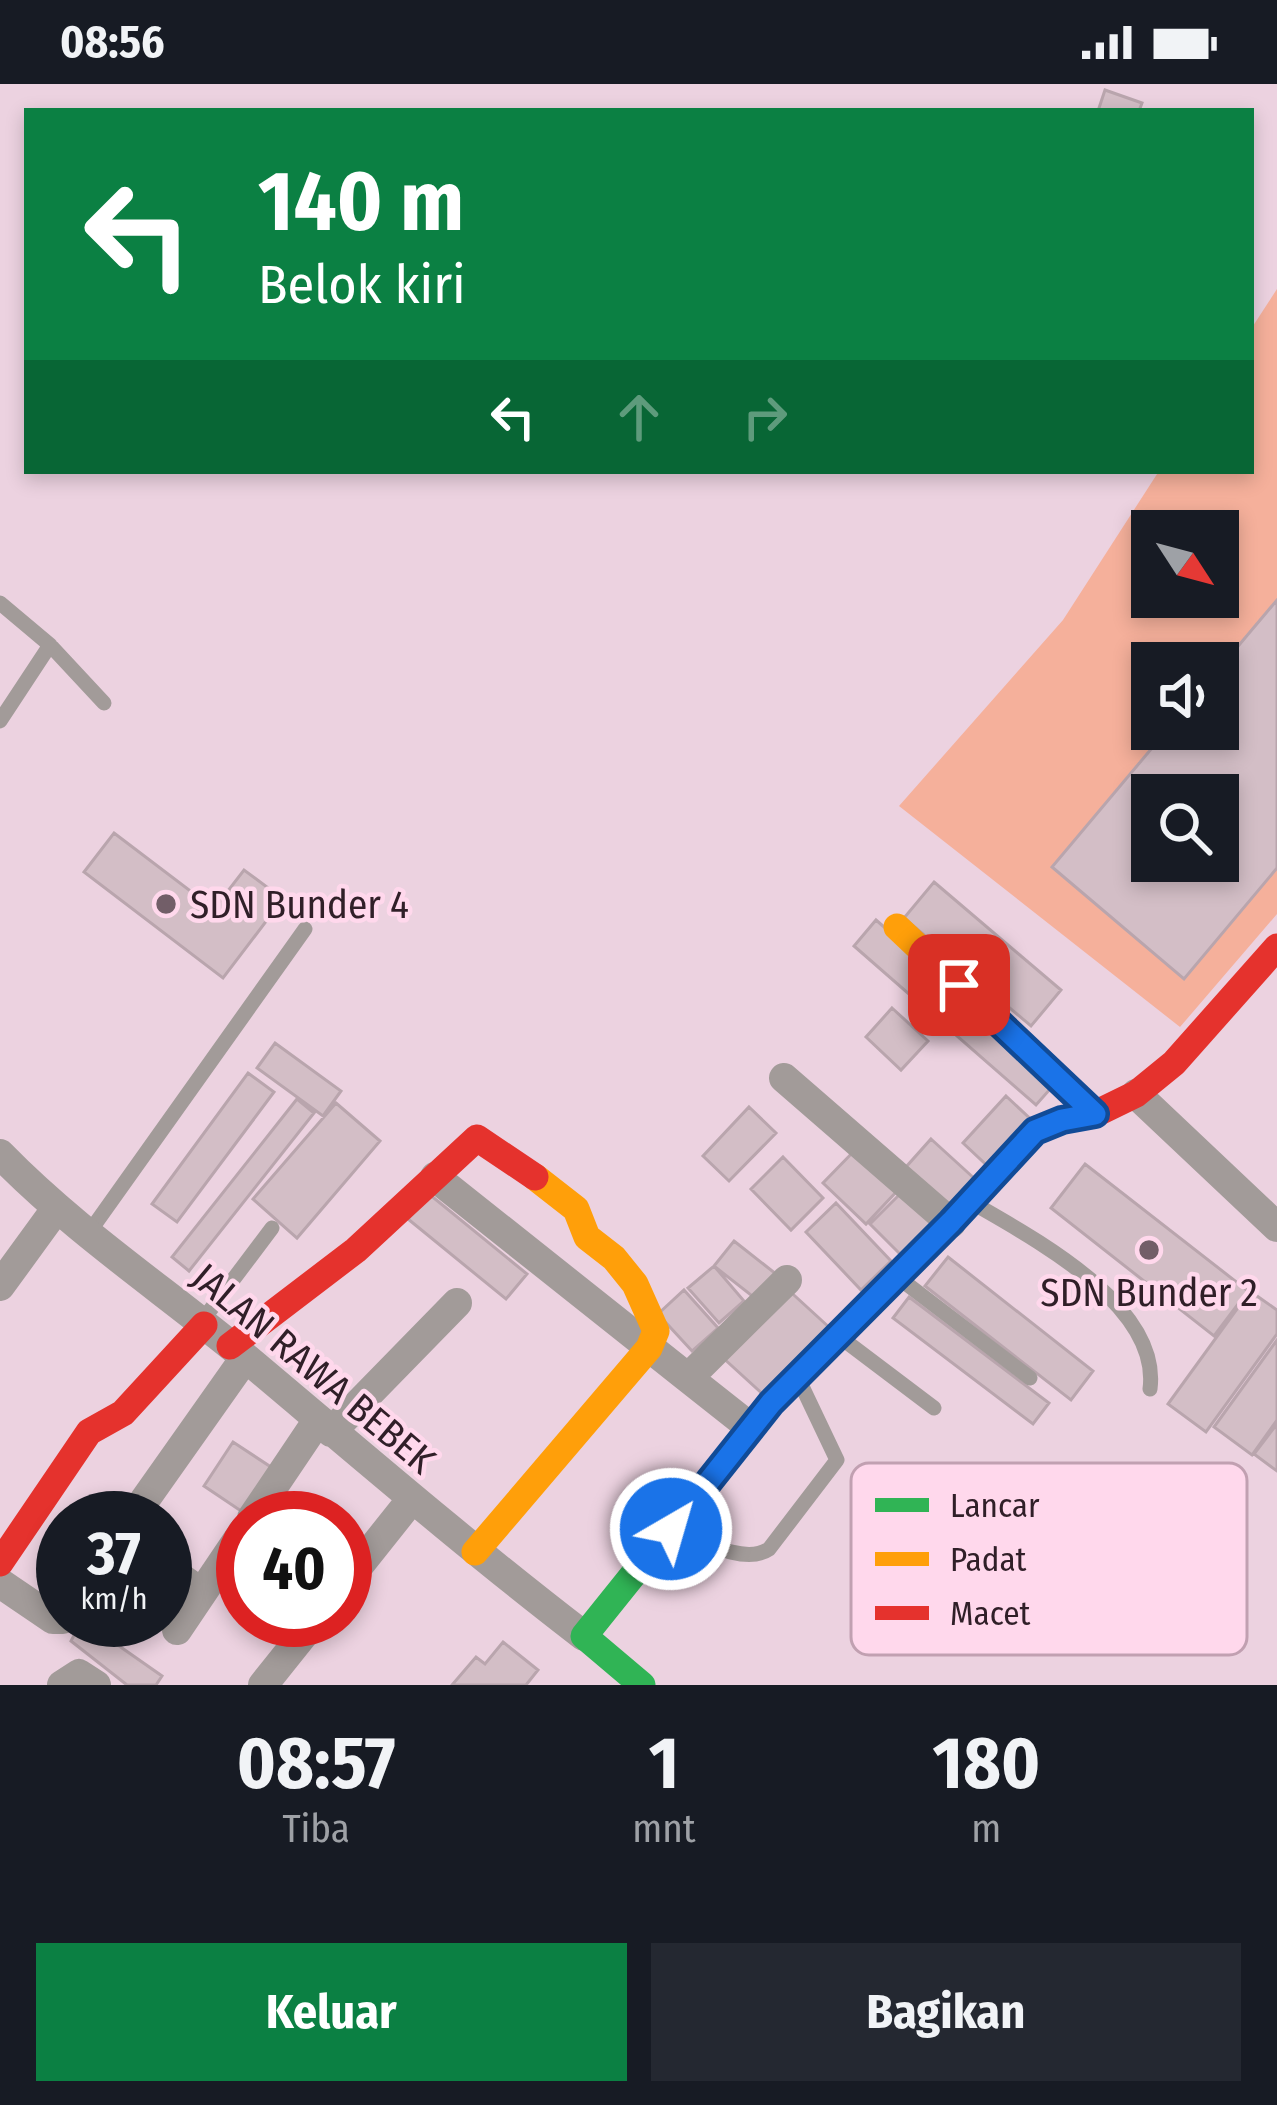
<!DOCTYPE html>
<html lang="id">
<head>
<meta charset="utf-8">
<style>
	body { margin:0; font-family:"Fira Sans Condensed",sans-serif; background:#242831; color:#f1f3f6; height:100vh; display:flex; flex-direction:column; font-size:45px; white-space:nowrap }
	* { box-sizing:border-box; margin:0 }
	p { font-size:39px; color:#9ea1a6 }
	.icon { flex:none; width:66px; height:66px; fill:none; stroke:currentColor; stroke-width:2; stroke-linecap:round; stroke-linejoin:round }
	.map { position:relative; height:1601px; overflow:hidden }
	.sheet { display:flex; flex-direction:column; background:#171b24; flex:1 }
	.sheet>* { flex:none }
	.top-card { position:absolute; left:24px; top:24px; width:1230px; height:366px; border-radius:0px; box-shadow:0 6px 18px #0003; background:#0b8043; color:#fff; overflow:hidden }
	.needle { width:78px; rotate:126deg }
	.fabs { position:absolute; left:1131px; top:426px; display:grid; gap:24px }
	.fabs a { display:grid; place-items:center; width:108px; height:108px; border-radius:0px; background:#171b24; box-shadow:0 6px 18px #0003; font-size:60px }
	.speed { position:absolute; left:36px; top:1407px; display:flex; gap:24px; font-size:60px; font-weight:700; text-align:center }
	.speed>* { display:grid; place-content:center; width:156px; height:156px; border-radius:50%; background:#171b24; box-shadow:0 6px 18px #0003; line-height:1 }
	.speed small { font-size:30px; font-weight:400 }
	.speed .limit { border:18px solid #d22; background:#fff; color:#111 }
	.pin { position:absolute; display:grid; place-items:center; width:102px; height:102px; color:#fff; margin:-51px; border-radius:24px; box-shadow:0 6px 18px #0006 }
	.me { position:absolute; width:132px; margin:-66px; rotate:38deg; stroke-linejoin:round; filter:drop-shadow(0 0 9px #0008) }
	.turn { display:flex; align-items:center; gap:42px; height:252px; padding:0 36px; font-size:54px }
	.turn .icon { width:156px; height:156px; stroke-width:2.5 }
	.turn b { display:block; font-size:84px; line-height:102px }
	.lanes { display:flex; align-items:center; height:114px; padding:0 36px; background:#0003; justify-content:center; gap:60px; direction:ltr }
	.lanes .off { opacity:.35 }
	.eta { display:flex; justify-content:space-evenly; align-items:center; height:204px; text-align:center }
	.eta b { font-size:72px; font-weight:700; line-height:84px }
	.action { display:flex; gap:24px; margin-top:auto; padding:24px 36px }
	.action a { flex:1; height:138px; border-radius:0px; background:#0b8043; color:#fff; font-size:48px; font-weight:700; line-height:138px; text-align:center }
	.action a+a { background:#242831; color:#f1f3f6 }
	.status { display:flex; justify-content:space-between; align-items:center; height:84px; padding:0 60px; background:#171b24; direction:ltr }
	.status svg { height:33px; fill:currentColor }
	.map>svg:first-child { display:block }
	.green { fill:#f5b09b; fill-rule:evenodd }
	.building { fill:#d3bec6; stroke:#b9a5ad; stroke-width:3; fill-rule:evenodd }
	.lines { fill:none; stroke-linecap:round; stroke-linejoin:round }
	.lane { stroke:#a29b99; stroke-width:15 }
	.street { stroke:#a29b99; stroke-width:30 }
	.fast { stroke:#30b455; stroke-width:27 }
	.slow { stroke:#ff9f0a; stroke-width:27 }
	.jam { stroke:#e5322d; stroke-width:27 }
	.route-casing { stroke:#114b97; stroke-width:30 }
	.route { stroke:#1a73e8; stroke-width:21 }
	.poi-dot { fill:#725e68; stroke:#ffd8ec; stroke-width:4.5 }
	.labels { text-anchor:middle; stroke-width:9; stroke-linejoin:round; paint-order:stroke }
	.poi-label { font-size:39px; fill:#301f28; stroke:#ffd8ec; text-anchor:start }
	.street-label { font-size:39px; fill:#301f28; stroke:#ffd8ec }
	.key { fill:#ffd8ec; stroke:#c1a0b1; stroke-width:3 }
	.key-label { font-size:33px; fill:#301f28 }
</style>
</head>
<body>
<div class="status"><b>08:56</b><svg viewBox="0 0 49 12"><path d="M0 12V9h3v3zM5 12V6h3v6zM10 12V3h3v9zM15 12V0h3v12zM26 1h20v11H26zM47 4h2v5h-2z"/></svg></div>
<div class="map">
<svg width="1277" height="1601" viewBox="0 0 1277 1601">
	<rect width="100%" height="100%" fill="#ecd2e0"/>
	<!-- green -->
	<path class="green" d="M1277 205V830L1180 943 899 722 1063 536 1159 387H1251V245ZM1152 447H1218V513H1152ZM1152 579H1218V645H1152ZM1152 711H1218V777H1152Z"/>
	<!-- building -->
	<path class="building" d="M1105 6 1142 19 1139 27H1098Z
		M1277 516V784L1184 895 1052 783 1168 645H1218V586ZM1152 711H1218V777H1152Z
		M114 749 214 825 244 786 283 815 223 894 84 788Z
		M934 798 1061 906 1031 942 904 834Z
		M876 836 1059 995 1036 1021 854 862Z
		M892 924 928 957 901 986 866 953Z
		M275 959 341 1007 323 1032 257 984Z
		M248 989 274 1008 177 1138 152 1120Z
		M1006 1012 1037 1041 994 1088 963 1059Z
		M297 1015 314 1029 189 1187 172 1173Z
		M336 1019 380 1057 297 1154 253 1115Z
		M749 1023 776 1049 729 1097 703 1072Z
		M931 1055 976 1096 951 1124 906 1083Z
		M856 1065 898 1106 866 1140 823 1099Z
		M783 1073 823 1114 791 1146 751 1105Z
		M1085 1080 1248 1207 1214 1252 1051 1124Z
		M902 1108 939 1144 906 1176 870 1140Z
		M429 1110 527 1190 506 1215 408 1135Z
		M836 1119 891 1177 861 1206 806 1148Z
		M734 1157 776 1190 756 1215 714 1182Z
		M948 1173 1093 1287 1071 1316 925 1202Z
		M714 1182 744 1217 719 1239 688 1204Z
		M784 1202 831 1245 767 1314 721 1272Z
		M684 1206 718 1244 692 1267 658 1230Z
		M1250 1207 1277 1226V1250L1206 1348 1168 1320Z
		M909 1213 1049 1319 1033 1340 893 1234Z
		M1277 1256V1336L1252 1371 1214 1343Z
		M1277 1340V1387L1254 1370Z
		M233 1358 277 1387 247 1431 204 1402Z
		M82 1536 162 1592 156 1601H127L71 1557Z
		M98 1536H144L130 1557Z
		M503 1558 538 1586 526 1601H452L476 1573 485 1580Z"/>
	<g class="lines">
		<!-- lane -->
		<path class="lane" d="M0 519 50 561 104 619
			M0 637 50 561
			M971 1118C1033 1154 1161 1221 1150 1305
			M88 1150 305 845
			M899 1194 1030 1294
			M202 1237 272 1144
			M840 1253 934 1324
			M673 1445C699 1455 744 1482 769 1465L837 1376 798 1294"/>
		<!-- street -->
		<path class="street" d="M784 994 951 1139
			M1136 1010 1277 1143
			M0 1070C75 1147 164 1206 246 1274 358 1368 468 1463 584 1552
			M435 1093 688 1294
			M0 1202 56 1125
			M750 1343 688 1294 787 1196
			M331 1348 457 1219
			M132 1434 245 1274
			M252 1434 318 1336
			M165 1483 202 1509
			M0 1499 53 1535H63
			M345 1499 411 1416
			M177 1546 243 1448
			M62 1601 79 1590 96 1601
			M263 1601 315 1536"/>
		<!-- fast -->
		<path class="fast" d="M642 1601 584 1552 771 1319 973 1115"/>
		<!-- slow -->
		<path class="slow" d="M897 843 1095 1030
			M475 1468 649 1264 656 1247 635 1200 614 1174 587 1153 576 1125 535 1093"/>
		<!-- jam -->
		<path class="jam" d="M973 1115 1035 1047 1062 1036 1095 1030 1136 1010 1174 979 1277 863
			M230 1262 356 1166 477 1054 535 1093
			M0 1479 89 1348 123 1329 204 1241"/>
	</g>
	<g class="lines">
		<!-- route casing -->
		<g class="route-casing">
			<path id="route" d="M671 1445 771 1319 951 1138 1035 1047 1062 1036 1095 1030 959 901"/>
		</g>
		<!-- route -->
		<use href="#route" class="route"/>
	</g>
	<!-- markers -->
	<g class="poi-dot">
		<circle cx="166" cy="820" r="12"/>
		<circle cx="1149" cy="1166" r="12"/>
	</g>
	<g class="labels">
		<!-- poi labels -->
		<g class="poi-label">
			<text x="190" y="834">SDN Bunder 4</text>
			<text x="1149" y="1222" text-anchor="middle">SDN Bunder 2</text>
		</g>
		<!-- street labels -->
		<g class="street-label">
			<text transform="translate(314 1284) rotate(40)" y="14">JALAN RAWA BEBEK</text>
		</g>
	</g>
	<!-- legend -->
	<rect x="851" y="1379" width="396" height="192" rx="18" class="key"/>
	<rect x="875" y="1414" width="54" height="14" fill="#30b455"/>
	<rect x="875" y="1468" width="54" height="14" fill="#ff9f0a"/>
	<rect x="875" y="1522" width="54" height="14" fill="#e5322d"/>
	<g class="key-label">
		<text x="950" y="1433">Lancar</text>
		<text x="950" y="1487">Padat</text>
		<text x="950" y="1541">Macet</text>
	</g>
</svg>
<div class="fabs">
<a><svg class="needle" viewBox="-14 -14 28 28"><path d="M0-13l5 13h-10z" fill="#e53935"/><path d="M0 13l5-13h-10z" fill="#9ea1a6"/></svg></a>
<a><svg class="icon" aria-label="sound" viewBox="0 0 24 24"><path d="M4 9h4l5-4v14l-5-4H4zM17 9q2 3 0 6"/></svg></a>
<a><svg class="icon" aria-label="search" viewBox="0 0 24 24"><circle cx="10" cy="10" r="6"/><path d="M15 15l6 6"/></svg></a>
</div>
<div class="speed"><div>37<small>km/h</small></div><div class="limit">40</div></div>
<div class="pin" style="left:959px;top:901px;background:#d93025"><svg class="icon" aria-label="arrive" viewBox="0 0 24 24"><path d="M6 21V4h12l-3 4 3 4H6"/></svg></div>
<svg class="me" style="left:671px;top:1445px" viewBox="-20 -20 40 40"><circle r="17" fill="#1a73e8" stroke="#fff" stroke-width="3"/><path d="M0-11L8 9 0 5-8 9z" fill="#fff"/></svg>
<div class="top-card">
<div class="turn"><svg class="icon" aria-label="left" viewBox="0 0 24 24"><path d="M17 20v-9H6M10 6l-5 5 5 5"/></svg><div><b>140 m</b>Belok kiri</div></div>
<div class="lanes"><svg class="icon" aria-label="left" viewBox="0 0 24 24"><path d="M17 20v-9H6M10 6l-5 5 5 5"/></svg><svg class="icon off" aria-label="ahead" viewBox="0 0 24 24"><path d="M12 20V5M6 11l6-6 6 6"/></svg><svg class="icon off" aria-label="right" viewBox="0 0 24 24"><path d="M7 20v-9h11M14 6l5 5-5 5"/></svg></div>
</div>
</div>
<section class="sheet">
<div class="eta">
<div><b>08:57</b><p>Tiba</p></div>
<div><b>1</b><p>mnt</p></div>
<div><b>180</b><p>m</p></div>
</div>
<div class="action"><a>Keluar</a><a>Bagikan</a></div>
</section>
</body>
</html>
